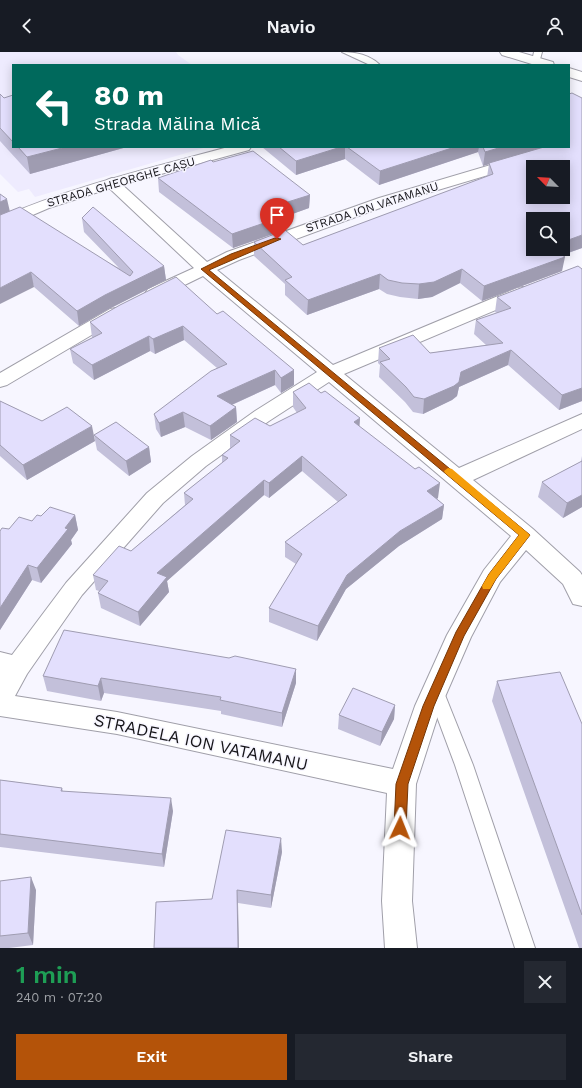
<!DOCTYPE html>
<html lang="en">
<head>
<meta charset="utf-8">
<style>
	body { margin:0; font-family:"Work Sans",sans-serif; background:#242831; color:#f1f3f6; height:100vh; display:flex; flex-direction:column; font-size:15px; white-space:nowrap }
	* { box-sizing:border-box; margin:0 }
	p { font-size:13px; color:#9ea1a6 }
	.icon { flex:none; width:22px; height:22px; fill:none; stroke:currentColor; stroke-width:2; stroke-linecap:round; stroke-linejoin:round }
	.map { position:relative; height:896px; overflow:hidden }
	.details { display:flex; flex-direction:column; background:#171b24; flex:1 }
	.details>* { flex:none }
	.banner { position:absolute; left:12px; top:12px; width:558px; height:84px; border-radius:0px; box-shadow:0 2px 10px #0003; background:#00695c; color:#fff; overflow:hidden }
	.needle { width:26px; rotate:294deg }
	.fabs { position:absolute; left:526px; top:108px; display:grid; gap:8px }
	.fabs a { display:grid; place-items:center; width:44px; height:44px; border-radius:0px; background:#171b24; box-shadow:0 2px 10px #0003; font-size:20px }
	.pin { position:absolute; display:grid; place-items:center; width:34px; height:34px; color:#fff; margin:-41px -17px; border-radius:50% 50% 50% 0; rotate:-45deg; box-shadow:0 0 4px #0007 }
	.pin .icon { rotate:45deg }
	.me { position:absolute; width:44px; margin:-22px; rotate:2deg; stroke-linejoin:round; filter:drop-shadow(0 0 3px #0008) }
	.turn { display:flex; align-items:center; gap:14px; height:84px; padding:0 16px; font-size:18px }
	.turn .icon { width:52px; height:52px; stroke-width:2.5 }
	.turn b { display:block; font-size:28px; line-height:34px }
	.round { display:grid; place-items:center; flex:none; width:42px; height:42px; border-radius:0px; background:#242831 }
	.summary { display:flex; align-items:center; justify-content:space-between; height:68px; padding:0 16px }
	h1 { font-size:24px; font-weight:600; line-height:30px; color:#1e9e55 }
	.button { display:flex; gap:8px; margin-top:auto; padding:8px 16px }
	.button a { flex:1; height:46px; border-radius:0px; background:#b45309; color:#fff; font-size:16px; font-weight:600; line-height:46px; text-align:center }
	.button a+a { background:#242831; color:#f1f3f6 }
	header { display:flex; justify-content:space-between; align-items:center; height:52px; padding:0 16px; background:#171b24; font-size:18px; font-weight:600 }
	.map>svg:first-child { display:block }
	.built { fill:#eeebfe }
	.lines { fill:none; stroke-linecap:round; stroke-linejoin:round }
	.service-casing { stroke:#a09fa9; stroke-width:2 }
	.minor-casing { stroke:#a09fa9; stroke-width:2 }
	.tertiary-casing { stroke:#a09fa9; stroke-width:2 }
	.secondary-casing { stroke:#a09fa9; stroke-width:2 }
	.service { fill:#fff; fill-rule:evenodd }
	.minor { fill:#fff; fill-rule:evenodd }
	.tertiary { fill:#fff; fill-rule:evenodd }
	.secondary { fill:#fff; fill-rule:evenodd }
	.wall { fill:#c3c0da }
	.shaded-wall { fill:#9f9cb1 }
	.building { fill:#e3dffd; stroke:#9f9cb1; fill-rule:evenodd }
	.route { fill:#b45309; stroke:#753606 }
	.slow { fill:#f59e0b }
	.labels { text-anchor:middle; stroke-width:3; stroke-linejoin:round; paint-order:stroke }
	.far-street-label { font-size:12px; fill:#151418; stroke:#f7f6ff }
	.near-street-label { font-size:17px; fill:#151418; stroke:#f7f6ff }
</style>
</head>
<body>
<header><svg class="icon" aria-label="back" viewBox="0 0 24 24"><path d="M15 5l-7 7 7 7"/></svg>Navio<svg class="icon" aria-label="person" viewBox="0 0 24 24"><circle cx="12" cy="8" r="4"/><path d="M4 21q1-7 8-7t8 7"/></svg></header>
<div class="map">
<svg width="582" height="896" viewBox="0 0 582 896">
	<rect width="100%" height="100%" fill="#f7f6ff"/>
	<!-- built -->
	<path class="built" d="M0 0H176L178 3 192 13H13V95H207L35 145 29 137 18 140 0 122Z"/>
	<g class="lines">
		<!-- service casing -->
		<g class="service-casing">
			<path id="service" d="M342 0C356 0 370 3 380 13H370Z
				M534 0H542L539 11H533L532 9Z
				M435 631 441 633 473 713 535 896H515L455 713 427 638 429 633Z"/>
		</g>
		<!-- minor casing -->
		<g class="minor-casing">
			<path id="minor" d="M546 95H565L563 98 548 105 391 152 239 208 217 218 333 313 517 236 523 235 529 236 532 240 529 244 344 322 459 416 582 362V377L473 428 533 477 580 520 582 523V554L573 552 563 532 526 498 500 530 471 585 441 654 416 732 412 849 417 896H385L382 849 387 741 117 682 0 664V600L12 603 66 531 147 441 192 404 255 359 317 320 203 224 160 245 154 246 148 245 145 241 148 237 194 216 107 134 104 131 107 128 112 126 117 128 207 210 227 200 379 146 538 99ZM329 330 511 484 484 518 447 583 415 654 393 717 117 660 15 644 27 622 82 543 163 451 206 414 269 369Z
				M116 256 122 257 125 261 122 265 7 333 0 335V321L110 257Z"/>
		</g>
		<!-- tertiary casing -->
		<g class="tertiary-casing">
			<path id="tertiary" d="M228 95H251L249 98 117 134 49 156 0 177V166C73 134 151 116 228 95Z"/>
		</g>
		<!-- secondary casing -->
		<g class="secondary-casing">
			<path id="secondary" d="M500 0H519L553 10 554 13H535L502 3Z
				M569 16 582 20V29L569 25Z"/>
		</g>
		<!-- service -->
		<use href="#service" class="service"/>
		<!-- minor -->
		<use href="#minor" class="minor"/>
		<!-- tertiary -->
		<use href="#tertiary" class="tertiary"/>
		<!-- secondary -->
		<use href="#secondary" class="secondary"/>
	</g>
	<!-- wall -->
	<path class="wall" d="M0 42 4 46 13 43V95H127L30 122 0 89Z
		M262 95H543L582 196 563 203 562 219 482 249 460 231 432 245 418 247 400 245 387 242 379 237 307 263 285 243V232L254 204V190L303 193 487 125 489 112 483 114 478 100 379 133 345 107 296 123Z
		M213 110 310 143 309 156 273 169V182L233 196 159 140 158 126Z
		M10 159 119 216 84 180 82 166 164 214 166 228 107 258 79 274 34 235Z
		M578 214 582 349 559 358 508 313 459 335 457 344 452 348 423 362 413 360 405 350 379 325 380 313 378 311 379 296 430 301 486 293 474 282 476 268 497 261 495 260 497 245Z
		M217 262 294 318V333L281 341 275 333 232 353 236 355 237 370 211 388 185 375 161 385 156 377 154 362 217 316 184 288 155 302 150 299 94 328 73 311 70 297 93 285H92L90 270Z
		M293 340 321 341 360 366 359 374 438 446 437 447 444 453 442 467 399 494 346 537 317 589 269 570V556L296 512 285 505V490L338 450 302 419 269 446 264 443 167 529 169 540 140 574 101 556 98 541 99 539 96 538 93 523 131 499 185 453 184 441 222 411V403L230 396V383L270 374 297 361 293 355Z
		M0 349 42 369 95 389 27 428 0 404Z
		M94 383 149 395 151 410 129 424 97 398Z
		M582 404V455L563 466 538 445 542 430 582 409H581Z
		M75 463 78 478 71 488 72 492 41 531 32 528 0 578V479L9 477 32 469 41 464Z
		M296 617V631L282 675 221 662V659L104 641 101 649 47 639 43 624Z
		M497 629 582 672V896H579L492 649Z
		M395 653 394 667 380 694 338 677 339 663Z
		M0 728 62 736 63 739 173 759 164 815 0 795Z
		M282 800 271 856 212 847Z
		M0 829 36 838 33 893 9 896H0Z"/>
	<!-- shaded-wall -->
	<path class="shaded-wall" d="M66 95H127L30 122 27 105Z
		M341 95H345V107L296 123V109Z
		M455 95H479L478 100 379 133 380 119Z
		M502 95H543L537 98 483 114 485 100Z
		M310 143 309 156 273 169V182L233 196 232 182 262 158Z
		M7 147 10 160 0 165V150Z
		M582 183V196L562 203 565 205 562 219 482 249 484 234 556 197H563V190Z
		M164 214 166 228 107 258 79 274 77 259 105 243Z
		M462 217 460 231 432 245 418 247 419 232Z
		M31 220 34 235 0 252V236Z
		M380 222 379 237 307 263 308 248Z
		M183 274 184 288 155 302 153 287Z
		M149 284 150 299 94 328 92 313Z
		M511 298 508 313 459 335 457 344 452 348 423 362 424 347 461 320Z
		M275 318V333L218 359 217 344Z
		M294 318V333L281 341V326Z
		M582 336V349L559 358 562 343Z
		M236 355 237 370 211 388 210 374Z
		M183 360 185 375 161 385 159 371Z
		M360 366 359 381 354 370Z
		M92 374 95 389 27 428 23 413Z
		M149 395 151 410 129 424 126 409Z
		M302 404V419L269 446V431Z
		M264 428V443L167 529 169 540 140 574 138 560 157 521Z
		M440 431 438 446 425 454 427 439Z
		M582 443V455L563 466 567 451Z
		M444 453 442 467 399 494 346 537 317 589 318 574 347 523 400 479Z
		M75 463 78 478 71 488 72 492 41 531 37 516 65 476Z
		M28 513 32 528 0 578V556Z
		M296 617V631L282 675V661Z
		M101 626 104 641 101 649 98 634Z
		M395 653 394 667 380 694 382 680Z
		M171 746 173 759 164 815 162 802Z
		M281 786 282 800 271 856V843Z
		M31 825 36 838 33 893 28 881Z
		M237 838 238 851 239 896H238Z"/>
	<!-- building -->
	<path class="building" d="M572 41 582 46V183L563 190V167H533V197H561L556 199 565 205 484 234 462 217 434 230 419 232 402 231 388 228 380 222 308 248 285 228 292 225 254 190 285 178 303 193 493 122 489 111 544 95H569V42ZM533 115H563V145H533Z
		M0 42 4 46 13 43V90L0 76Z
		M18 95H66L27 105Z
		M279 95H341L296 109Z
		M347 95H455L380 119Z
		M483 95H502L485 100Z
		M253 99 310 143 262 158 273 168 232 182 158 126 211 108 213 110Z
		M0 142 7 147 0 150Z
		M20 155 130 224 133 220 82 166 93 155 164 214 105 243 77 259 31 220 0 236V163Z
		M578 214 582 217V336L562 343 511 298 461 320 459 330 454 334 424 347 414 345 406 335 380 310 390 307 379 296 413 283 430 301 503 291 476 268 511 256 497 245Z
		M176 225 217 262 223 259 294 318 281 326 275 318 217 344 236 355 210 374 183 360 159 371 154 362 211 319 227 312 183 274 153 287 149 284 92 313 70 297 102 281 90 270 120 253Z
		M309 331 321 341 325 339 360 366 354 370 415 417 419 415 440 431 427 439 444 453 400 479 347 523 318 574 269 556 302 502 285 490 347 443 302 404 269 431 264 428 157 521 167 525 138 560 98 541 108 529 93 523 119 494 131 499 193 447 184 441 228 406 222 403 240 389 230 383 255 366 270 374 306 356 293 340Z
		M0 349 42 369 67 355 92 374 23 413 0 393Z
		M116 370 149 395 126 409 94 383Z
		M582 409V443L567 451 542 430Z
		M50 455 75 463 65 476 68 477 37 516 28 513 0 556V479L2 476 9 477 19 465 32 469 37 463 41 464Z
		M64 578 229 606 235 604 296 617 282 661 220 648 221 645 101 626 98 634 43 624Z
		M560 620 582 672V863L497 629Z
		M353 636 395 653 382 680 339 663Z
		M0 728 62 736 61 739 171 746 162 802 0 782Z
		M226 778 281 786 271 843 237 838 238 896H154L156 850 212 847Z
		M31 825 28 881 0 884V829Z"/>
	<!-- route -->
	<path class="route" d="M275 186 281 187 209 218 530 483 496 527 464 584 434 654 408 732 406 776 404 780 400 781 396 780 394 776 396 732 423 654 456 580 489 522 519 483 201 217 231 202Z"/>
	<!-- slow -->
	<path class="slow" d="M448 416 452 417 530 483 496 527 490 537H483L482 534 489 522 519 483 445 421 444 419Z"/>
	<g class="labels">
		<!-- far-street labels -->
		<g class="far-street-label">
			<text transform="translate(121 130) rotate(-16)" y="4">STRADA GHEORGHE CAȘU</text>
			<text transform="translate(372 155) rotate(-18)" y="4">STRADA ION VATAMANU</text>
		</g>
		<!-- near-street labels -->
		<g class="near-street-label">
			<text transform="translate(201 690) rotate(12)" y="6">STRADELA ION VATAMANU</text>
		</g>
	</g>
</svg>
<div class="fabs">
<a><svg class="needle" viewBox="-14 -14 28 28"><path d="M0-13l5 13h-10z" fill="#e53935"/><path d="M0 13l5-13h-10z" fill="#9ea1a6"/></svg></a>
<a><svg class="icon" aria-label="search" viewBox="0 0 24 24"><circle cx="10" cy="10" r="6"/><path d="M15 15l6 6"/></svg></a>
</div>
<div class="pin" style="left:277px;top:187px;background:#d93025"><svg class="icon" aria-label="arrive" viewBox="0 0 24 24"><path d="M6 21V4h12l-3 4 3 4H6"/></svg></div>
<svg class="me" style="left:400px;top:776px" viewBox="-20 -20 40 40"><path d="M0-17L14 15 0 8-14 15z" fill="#b45309" stroke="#fff" stroke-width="4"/></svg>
<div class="banner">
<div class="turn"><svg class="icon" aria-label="left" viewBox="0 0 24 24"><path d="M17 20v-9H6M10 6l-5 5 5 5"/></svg><div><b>80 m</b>Strada Mălina Mică</div></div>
</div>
</div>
<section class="details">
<div class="summary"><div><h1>1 min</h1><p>240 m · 07:20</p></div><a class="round"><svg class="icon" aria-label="close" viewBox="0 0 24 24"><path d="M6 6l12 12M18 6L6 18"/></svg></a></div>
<div class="button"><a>Exit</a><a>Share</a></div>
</section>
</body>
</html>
